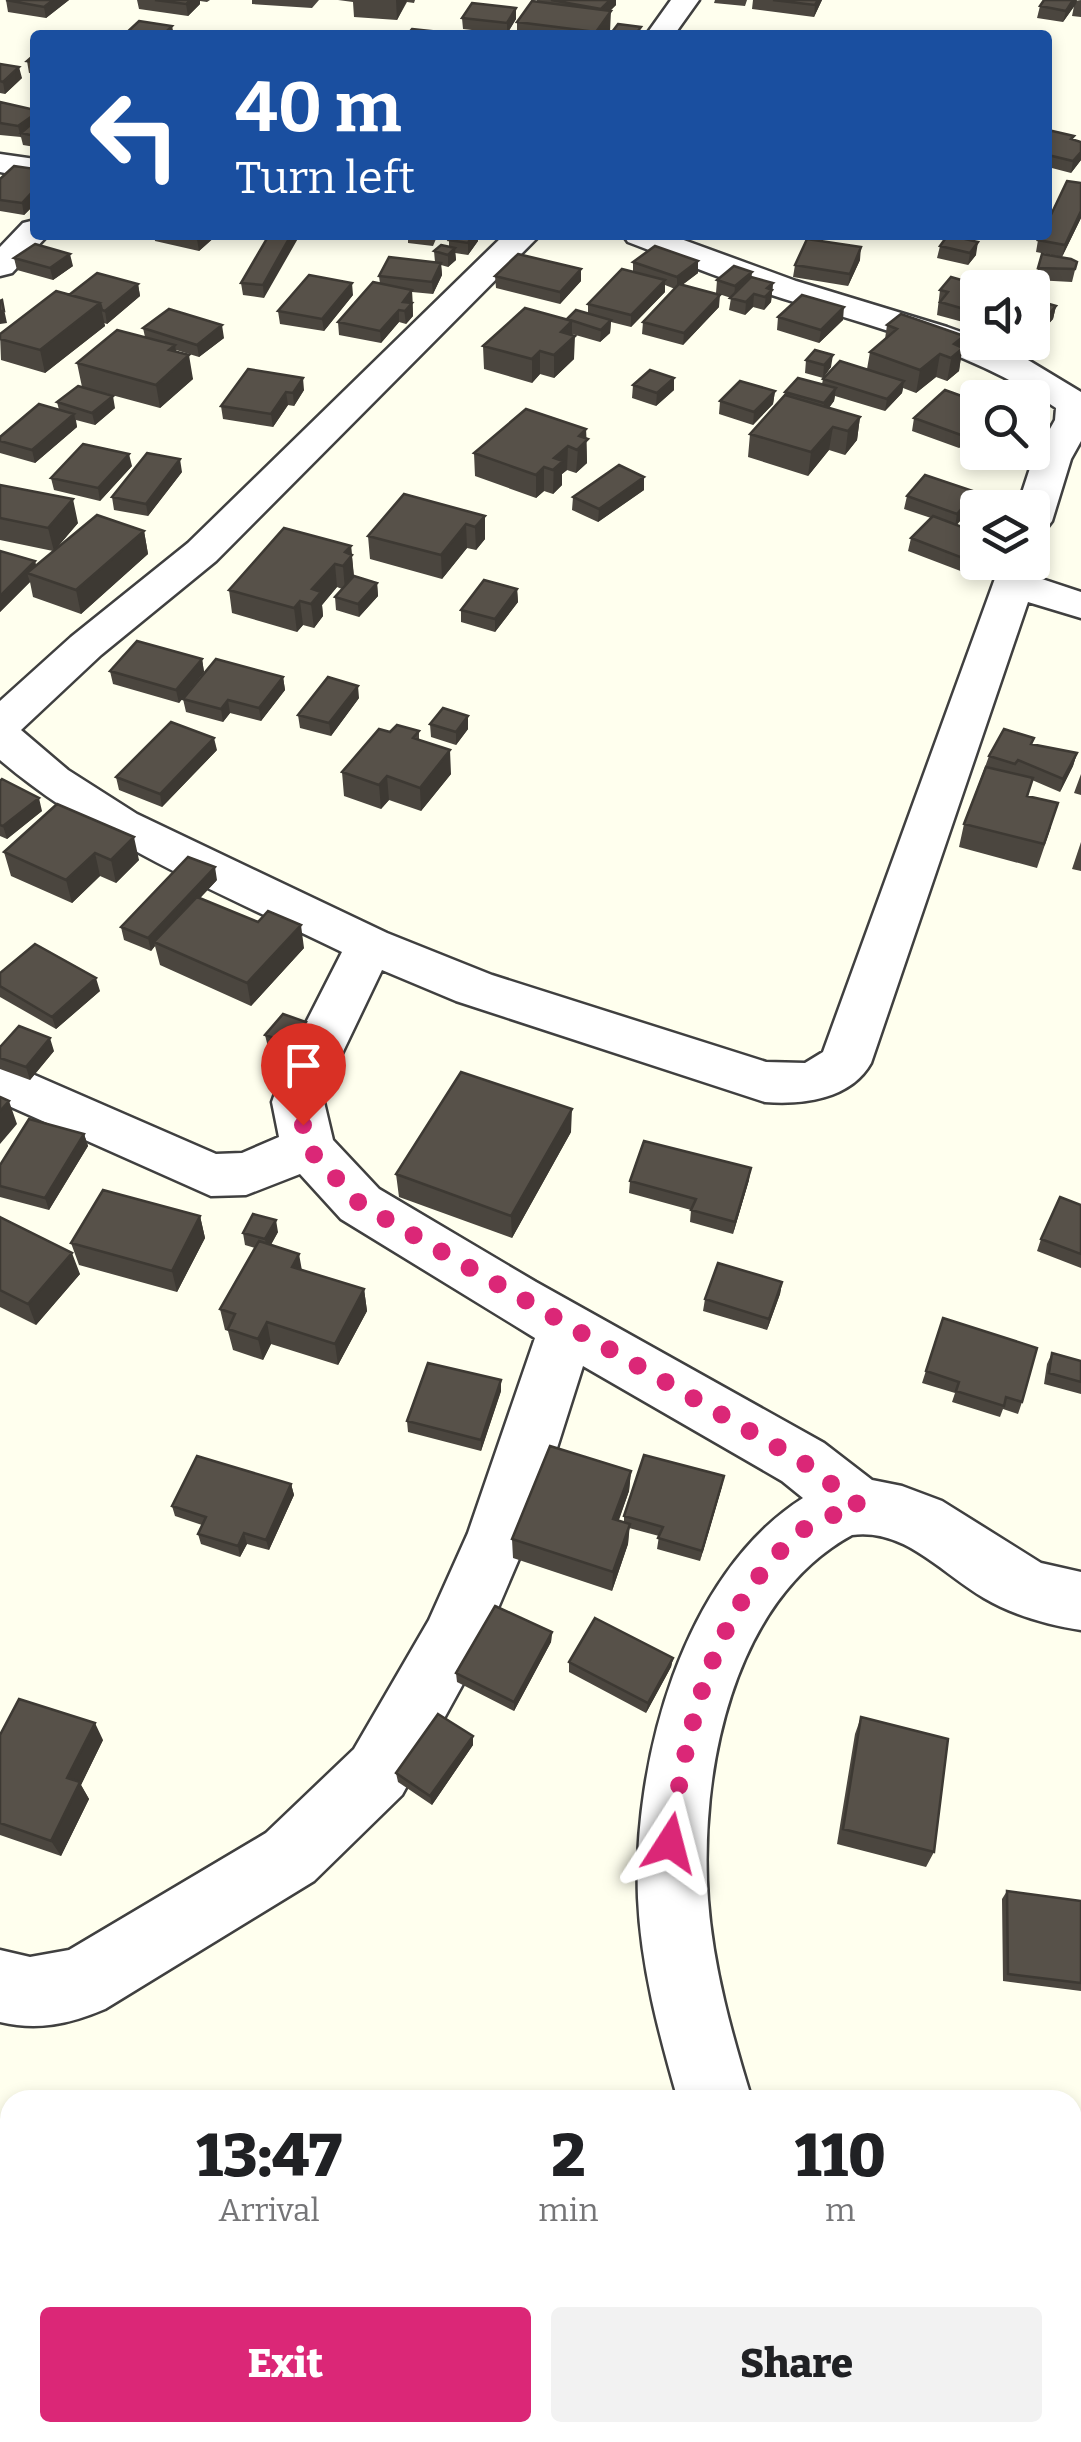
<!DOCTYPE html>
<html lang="en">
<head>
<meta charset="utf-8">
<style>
	body { margin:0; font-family:Bitter,serif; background:#f2f2f2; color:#202124; height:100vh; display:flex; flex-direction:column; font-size:38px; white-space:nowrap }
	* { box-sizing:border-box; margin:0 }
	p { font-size:32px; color:#757577 }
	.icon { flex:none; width:55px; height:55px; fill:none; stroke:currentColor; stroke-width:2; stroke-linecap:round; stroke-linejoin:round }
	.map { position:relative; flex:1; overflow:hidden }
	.panel { position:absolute; left:0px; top:2090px; width:1082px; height:352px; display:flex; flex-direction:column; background:#fff; border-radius:30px 30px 0 0; box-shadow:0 5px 15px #0003 }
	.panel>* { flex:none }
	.top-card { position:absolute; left:30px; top:30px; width:1022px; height:210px; border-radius:10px; box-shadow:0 5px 15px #0003; background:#1a4fa0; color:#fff; overflow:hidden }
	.tools { position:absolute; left:960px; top:270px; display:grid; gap:20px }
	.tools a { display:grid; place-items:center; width:90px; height:90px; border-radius:10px; background:#fff; box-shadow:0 5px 15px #0003; font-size:50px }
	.pin { position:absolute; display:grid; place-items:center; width:85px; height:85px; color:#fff; margin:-102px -42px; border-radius:50% 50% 50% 0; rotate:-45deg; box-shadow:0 0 10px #0007 }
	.pin .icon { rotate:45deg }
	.me { position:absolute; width:110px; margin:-55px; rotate:9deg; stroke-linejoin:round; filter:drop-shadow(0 0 8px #0008) }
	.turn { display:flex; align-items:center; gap:35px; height:210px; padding:0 40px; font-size:45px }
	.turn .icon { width:130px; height:130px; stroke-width:2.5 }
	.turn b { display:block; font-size:70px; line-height:85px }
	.eta { display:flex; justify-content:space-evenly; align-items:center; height:170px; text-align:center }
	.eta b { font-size:60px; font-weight:800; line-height:70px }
	.cta { display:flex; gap:20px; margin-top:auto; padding:20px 40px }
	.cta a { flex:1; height:115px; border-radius:10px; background:#db2777; color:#fff; font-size:40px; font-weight:800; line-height:115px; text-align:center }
	.cta a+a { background:#f2f2f2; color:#202124 }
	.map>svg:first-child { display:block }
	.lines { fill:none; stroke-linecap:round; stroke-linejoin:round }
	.minor-casing { stroke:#404040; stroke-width:5 }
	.minor { fill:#fff; fill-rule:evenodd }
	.wall { fill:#4b463f }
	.shaded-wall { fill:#3d3933 }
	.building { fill:#575149; stroke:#3d3933; stroke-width:2.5 }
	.route { stroke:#db2777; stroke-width:18; stroke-dasharray:0 32.4 }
</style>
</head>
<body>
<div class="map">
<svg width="1081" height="2442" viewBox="0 0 1081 2442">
	<rect width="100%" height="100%" fill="#ffe"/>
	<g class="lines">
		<!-- minor casing -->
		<g class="minor-casing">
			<path id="minor" d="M671 0H699L674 35H646Z
				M0 154 35 159V179L0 172Z
				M35 220V235H48L12 273 0 276V247L23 223Z
				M504 235H540L216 561 101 655 21 730 68 770 137 814 387 933 492 975 766 1062 805 1063 823 1052 1001 562H1032L1035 553 1041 562 1036 577 1081 592V618L1028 602 871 1063C851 1099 803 1105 765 1102L456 1001 382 970 338 1062 324 1102 333 1140 379 1189 536 1282 824 1443 872 1480 902 1486 942 1501 1041 1563 1081 1572V1630C1048 1625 1013 1615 984 1598 941 1573 905 1528 852 1535 731 1601 699 1775 708 1900 713 1968 732 2035 752 2100H678C659 2034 641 1967 638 1898 633 1762 682 1575 803 1498L782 1481 583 1366 530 1533 475 1662 402 1795 314 1881 105 2009C70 2024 38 2031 0 2022V1950L30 1957 69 1950 266 1833 354 1749 429 1620 468 1533 535 1338 341 1219 300 1174 246 1195 211 1196 0 1102V1060L216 1154 242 1153 279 1137 272 1102 286 1062 342 952C225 895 100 845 0 760V701L71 637 188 543Z
				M623 235H670L796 281 947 327 978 338V342H989L1023 357 1081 392V441L1071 459 1052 521 1046 529 1032 533V508H1017L1033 459 1055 420 1056 408C970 349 869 326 772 295 723 280 676 260 628 242Z
				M761 2432H843V2442H761Z"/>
		</g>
		<!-- minor -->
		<use href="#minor" class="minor"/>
	</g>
	<!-- wall -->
	<path class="wall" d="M6 0H69L46 18 8 12Z
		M137 0H210L207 2 200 1V4L188 16 139 9Z
		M252 0H319L312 8 252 4Z
		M338 0H415L414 3 407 2 397 20 354 17 353 2Z
		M537 0H616V5L610 11V32L608 35H517V22L537 2Z
		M715 0H747L745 6 714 3Z
		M753 0H822L814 17 752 9Z
		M1081 0V17L1072 16 1074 6 1063 22 1037 18 1040 6Z
		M516 8V19L507 34 463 29 462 18Z
		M35 54V74L29 73 27 61Z
		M0 64 22 78 5 94 0 93Z
		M0 102 35 110V147L23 145 21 137 0 135Z
		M1048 130 1081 142V160L1071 173 1048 167Z
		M35 169V204L24 215 0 211V179Z
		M1081 183V218L1062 257 1036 252 1038 240Z
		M154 235H217L199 251 155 241Z
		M269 235 264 298 243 295 241 283Z
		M408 235H435L436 239 433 246 408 243Z
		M449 235H478V241L468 255 455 253 456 260 448 267 441 265 442 275 433 294 412 292 413 316 406 324 399 322 381 343 339 335 338 322 380 284 379 276 435 262 434 251 449 247Z
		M940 246 976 255 968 265 937 258Z
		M14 258 73 266 53 280 17 270Z
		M860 260 848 286 793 277 795 265Z
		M633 262 698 273 682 285 719 307 683 345 642 334 643 322 675 289 665 285V292L631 327 611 322 610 333 600 342 572 334 574 359 554 378 540 374 532 383 484 369 483 346 588 314V304L633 272Z
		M1077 262 1072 282 1035 280 1038 268Z
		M581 269V281L560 304 496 288 495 276Z
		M752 277 773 283 771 302 764 310 753 307 745 315 729 310 731 298 716 293 717 280Z
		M138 284 140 296 107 324 104 323 105 326 45 373 1 360 0 334 69 295Z
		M978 288V326L937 315 940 290Z
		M353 295 324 331 280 324 278 311Z
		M1032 299 1056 306 1053 319 1044 329 1042 342 1031 352 1004 342H1032Z
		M778 317 843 320 819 343 777 330Z
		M887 325 964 336 959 371 947 381 936 377 916 393 903 388 902 393 885 411 835 396 834 401 829 408 860 417 857 440 845 455 829 450 808 476 748 457 750 434 785 396V392L822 384 823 379 867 369 870 352 885 339Z
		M143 328 224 338 199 357 176 350 193 379 160 408 82 387 77 363 145 337Z
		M806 360 831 367 823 378 805 373Z
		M248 369 304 390 294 406 288 405 273 427 223 419 221 406Z
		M633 385 674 390 656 406 632 398Z
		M775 391 773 404 753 425 719 414 720 401Z
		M57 402 115 408 95 425 76 420 77 427 35 463 0 453V437L59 410Z
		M978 402V430L959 448 912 431 914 418Z
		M586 429 587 463 576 473 567 470 562 474V485L553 494 544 491 536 498 475 476 474 453Z
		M132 466 100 501 54 490 51 478Z
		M182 472 148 516 114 510 112 497Z
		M0 485 78 523 55 550 144 531 148 554 81 614 33 597 30 582 0 612V551L35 561 36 566 53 551 0 540Z
		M644 490 598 522 572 510 573 497Z
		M976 492 974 505 956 525 962 527 964 517 978 508V562L971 575 908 551 911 538 931 518 904 509 907 496Z
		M485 516V539L476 550 467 548 442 579 370 559 368 536Z
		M351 546 354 576 377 583 378 596 359 617 336 610 335 597 342 589 337 587 322 605 323 616 314 628 303 625 297 632 232 613 229 590Z
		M517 589 518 602 495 632 461 622V610Z
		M202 659 204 672 179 703 113 684 110 671Z
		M283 677 285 690 261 721 230 713 223 722 186 712 183 699Z
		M359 698 331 736 300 728 298 715Z
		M430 724 468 729 456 745 431 737Z
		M419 731V740L451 774 421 811 389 800 381 809 344 796 342 772 390 732Z
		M1034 738 1032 744 1077 753 1073 766 1060 792 1032 780 1028 796 1051 827 1037 868 959 847 964 824 989 756Z
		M217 750 162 807 119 790 116 777Z
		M1081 774V795L1074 793Z
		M0 781 42 811 7 839 0 836Z
		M57 804 139 860 116 883 100 876 72 903 11 876 4 852Z
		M1081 842V871L1072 869Z
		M217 880 200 898 304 948 251 1006 160 965 155 946 151 951 124 940 121 927Z
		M0 973 100 991 56 1029 0 997Z
		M308 1034 291 1056 268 1047 265 1035Z
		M54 1051 30 1080 0 1069V1058Z
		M571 1132 512 1238 399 1197 396 1174Z
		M84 1134 88 1146 49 1210 0 1197V1165Z
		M749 1180 733 1234 690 1222 691 1210 629 1193 630 1181Z
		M1081 1205V1268L1037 1251 1041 1239Z
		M200 1216 205 1238 177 1292 79 1265 71 1243Z
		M0 1217 80 1274 36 1325 0 1307Z
		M278 1232 271 1245 302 1270 364 1289 367 1311 338 1365 271 1344 263 1360 233 1350 228 1331 225 1330 220 1309 255 1248 245 1245 243 1233Z
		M782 1282 780 1294 767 1330 703 1311 705 1299Z
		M943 1318 1022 1402 1018 1414 1003 1409 1000 1417 952 1402 955 1393 922 1383Z
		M1052 1353 1081 1361V1394L1044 1384 1047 1364Z
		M501 1391 481 1451 408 1432 407 1421Z
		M631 1471 629 1491 619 1520 624 1522V1516L722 1486 700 1561 657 1549 659 1536 629 1528 628 1544 612 1591 513 1558 512 1539Z
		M291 1484 294 1495 269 1550 247 1544 240 1557 201 1544 198 1534 202 1525 175 1516 172 1506Z
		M552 1632 551 1642 514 1711 457 1682 456 1673Z
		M673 1658 671 1667 646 1713 569 1672V1662Z
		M861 1717 934 1852 926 1867 837 1844 855 1734Z
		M0 1735 103 1740 81 1785 89 1799 61 1856 0 1835Z
		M473 1736V1745L432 1805 398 1782 396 1773Z
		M1007 1891 1081 1901V1991L1003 1981 1002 1899Z"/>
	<!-- shaded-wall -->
	<path class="shaded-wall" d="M53 0H69L46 18 44 7Z
		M191 0H200V4L188 16 186 4Z
		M396 0H407L397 20Z
		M610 0H616V5L600 20 601 9Z
		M818 0H822L821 2 814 17 815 5Z
		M1073 0H1077L1076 4 1063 22 1066 11Z
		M516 8V19L507 34V23Z
		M611 11 610 32 608 35H596V32Z
		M172 26 174 35H163Z
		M19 67 22 78 5 94 3 82Z
		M35 114V128L21 133V138L18 126Z
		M1081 152V160L1071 173 1073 161Z
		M35 189V204L24 215 22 203Z
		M1081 211V218L1062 257 1065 245Z
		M202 235H217L199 251 197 239Z
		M291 235H300L264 298 263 285Z
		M473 235H478V241L468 255V243Z
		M978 242 976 255 968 265 970 253Z
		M861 247 860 260 848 286 850 274Z
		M455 248 456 260 448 267V255Z
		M70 254 73 266 53 280 50 268Z
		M698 261V273L677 289V277Z
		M441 263 442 275 433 294 432 282Z
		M581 269V281L560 304V292Z
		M752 272 751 284 734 299 735 286Z
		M665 280V292L631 327V315Z
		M352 283 353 295 324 331 322 319Z
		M773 283 771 302 764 310 767 288Z
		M138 284 140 296 107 324 105 311Z
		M412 290 413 316 406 324 403 302Z
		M754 294 753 307 745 315 746 302Z
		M720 295 719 307 683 345 684 333Z
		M2 300 7 323 0 324V311Z
		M100 303 105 326 45 373 40 350Z
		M1056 306 1053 319 1041 332 1045 329 1042 342 1031 352 1033 340 1040 333 1043 321Z
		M844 307 843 320 819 343 821 330Z
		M399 310V322L381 343 380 331Z
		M611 320 610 333 600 342 601 330Z
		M572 321V338L575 336 574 359 554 378V355L561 332Z
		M222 325 224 338 199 357 197 345Z
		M964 336 959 371 947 381 954 344Z
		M175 345 178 365 189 355 193 379 160 408 156 385 169 350Z
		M540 351V374L532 383V359Z
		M940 354 936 377 916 393 920 370Z
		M833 355 831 367 823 378 824 365Z
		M303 378 304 390 294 406 293 393Z
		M674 378V390L656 406 657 393Z
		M904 381 902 393 885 411 887 399Z
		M836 388 834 401 822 416 824 403Z
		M775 391 773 404 753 425 754 412Z
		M286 392 288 405 273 427 271 414Z
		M113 396 115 408 95 425 92 413Z
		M74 414 77 427 35 463 32 450Z
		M860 417 857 440 845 455 848 431Z
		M978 420V430L959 448 961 435Z
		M833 427 829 450 808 476 811 452Z
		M586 429 587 463 576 473 579 436Z
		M568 446 567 470 562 474V485L553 494 554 458Z
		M129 454 132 466 100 501 98 488Z
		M180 459 182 472 148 516 146 504Z
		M544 467V491L536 498V475Z
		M644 477V490L598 522 599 509Z
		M976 492 974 505 955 527 957 514Z
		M73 499 78 523 54 551 48 528Z
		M485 516V539L476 550 475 527Z
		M466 524 467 548 442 579 441 555Z
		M144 531 148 554 81 614 76 590Z
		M351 546 354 579 345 590 343 566 345 552Z
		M978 557V562H982L971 575 973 562Z
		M35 561 38 574 27 573 30 582 0 612V596Z
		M335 564 337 587 322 605 323 616 314 628 311 604 312 589Z
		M377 583 378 596 359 617 358 604Z
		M517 589 518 602 495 632V619Z
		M300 601 303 625 297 632 294 608Z
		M202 659 204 672 179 703 176 690Z
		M283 677 285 690 261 721 259 708Z
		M358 686 359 698 331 736 329 723Z
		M228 700 230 713 223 722 221 709Z
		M468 716V729L456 745V732Z
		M214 738 217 750 162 807 160 794Z
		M450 750 451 774 421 811 420 788Z
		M1077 753 1073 766 1060 792 1063 779Z
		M387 776 389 800 381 809 379 785Z
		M39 798 42 811 7 839 3 826Z
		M134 837 139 860 116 883 111 860Z
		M95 853 100 876 72 903 66 880Z
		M215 867 217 880 158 943 154 942 155 946 151 951 148 938Z
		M301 925 304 948 251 1006 247 983Z
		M96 978 100 991 56 1029 52 1017Z
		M306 1022 308 1034 291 1056 289 1043Z
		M50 1038 54 1051 30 1080 26 1067Z
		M9 1101 17 1124 0 1144V1111Z
		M572 1109 571 1132 512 1238 511 1216Z
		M84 1134 88 1146 49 1210 45 1198Z
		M751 1168 749 1180 733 1234 735 1222Z
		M200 1216 205 1238 177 1292 172 1271Z
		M276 1220 278 1232 267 1251 265 1239Z
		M72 1253 80 1274 36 1325 28 1304Z
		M299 1254 303 1276 292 1267Z
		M782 1282 780 1294 767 1330 769 1319Z
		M364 1289 367 1311 338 1365 335 1344Z
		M267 1322 271 1344 263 1360 258 1339Z
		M501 1380V1391L481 1451V1440Z
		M631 1471 629 1491 612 1538 613 1519Z
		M724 1476 722 1486 700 1561 702 1551Z
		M291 1484 294 1495 269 1550 266 1540Z
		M630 1524 628 1544 612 1591 613 1572Z
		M244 1533 247 1544 240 1557 238 1546Z
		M552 1632 551 1642 514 1711V1702Z
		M673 1658 671 1667 646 1713 648 1703Z
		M95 1723 103 1740 81 1785 89 1799 61 1856 51 1841 67 1778Z
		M473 1736V1745L432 1805 430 1796Z"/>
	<!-- building -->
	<path class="building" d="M6 0H53L44 7Z
		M155 0H191L186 4Z
		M551 0H610L601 9Z
		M773 0H818L815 5Z
		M1044 0H1073L1066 11 1040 6Z
		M532 1 611 11 596 32 517 22Z
		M472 3 516 8 507 23 462 18Z
		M139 21 172 26 163 35H124Z
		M618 24 641 27 635 35 612 32Z
		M412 29 468 35H407Z
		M35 54V62L27 61Z
		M0 64 19 67 3 82 0 81Z
		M0 102 35 110V114L18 126 0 123Z
		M35 121V136L21 133Z
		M1048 130 1074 136 1071 139 1081 142V152L1073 161 1048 155Z
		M14 166 35 169V189L22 203 0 200V179Z
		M1067 181 1081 183V211L1065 245 1038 240 1041 235H1048V221Z
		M180 235H202L197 239Z
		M269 235H291L263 285 241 283Z
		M453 235H473L468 243 449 240Z
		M948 235 978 242 970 253 940 246Z
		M807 239 861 247 850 274 795 265Z
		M35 244 70 254 50 268 14 258Z
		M441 245 455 248 448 255 434 251Z
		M655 246 698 261 677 277 633 262Z
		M518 254 581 269 560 292 495 276Z
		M1042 254 1071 259 1077 262 1075 269 1038 268Z
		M389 257 441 263 432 282 379 276Z
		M734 266 752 272 735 286 717 280Z
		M622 269 665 280 631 315 588 304Z
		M97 273 138 284 105 311 102 310 100 303 69 295Z
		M309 275 352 283 322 319 278 311Z
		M751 277 773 283 767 288 772 290 765 297 754 294 746 302 730 298Z
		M951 277 989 288H978V313L940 302 948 292 940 290Z
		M373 282 412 290 403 302 412 303 405 311 399 310 380 331 338 322Z
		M679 284 720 295 684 333 643 322Z
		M56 291 100 303 40 350 0 339V334Z
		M802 295 844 307 821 330 778 317Z
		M1032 299 1056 306 1043 321 1032 318Z
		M2 300 4 311H0V301Z
		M525 308 572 321 561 332 575 336 554 355 540 351 532 359 483 346Z
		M169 309 222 325 197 345 143 328Z
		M576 310 611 320 601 330 567 319Z
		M901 314 964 336 954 344 963 348 951 358 940 354 920 370 870 352 897 329 887 325Z
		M1032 325 1045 329 1033 340 1032 339Z
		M117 330 175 345 169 350 189 355 156 385 77 363Z
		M815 350 833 355 824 365 806 360Z
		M840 361 904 381 887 399 823 379Z
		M248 369 303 378 293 393 286 392 271 414 221 406Z
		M650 370 674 378 657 393 633 385Z
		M798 378 836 388 824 403 785 392Z
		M740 381 775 391 754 412 720 401Z
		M78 386 113 396 92 413 57 402Z
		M945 390 978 402V420L961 435 914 418Z
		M785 395 860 417 848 431 833 427 811 452 750 434Z
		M39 404 74 414 32 450 0 441V437Z
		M526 409 586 429 579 436 588 439 577 450 568 446 554 458 563 461 553 470 544 467 536 475 474 453Z
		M83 444 129 454 98 488 51 478Z
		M147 453 180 459 146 504 112 497Z
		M619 465 644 477 599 509 573 497Z
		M925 475 976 492 957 514 907 496Z
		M0 485 73 499 48 528 0 518Z
		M404 494 485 516 475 527 466 524 441 555 368 536Z
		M981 497 1011 508H978V522L964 517Z
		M97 515 144 531 76 590 27 573Z
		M933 516 978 533V557L973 562 911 538Z
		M284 528 351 546 345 552 352 555 343 566 335 564 312 589 321 592 311 604 300 601 294 608 229 590Z
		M0 551 35 561 0 596Z
		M354 576 377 583 358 604 335 597Z
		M484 580 517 589 495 619 461 610Z
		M137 641 202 659 176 690 110 671Z
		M216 659 283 677 259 708 228 700 221 709 183 699Z
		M328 677 358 686 329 723 298 715Z
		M443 708 468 716 456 732 430 724Z
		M171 722 214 738 160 794 116 777Z
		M397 725 419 731 413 738 450 750 420 788 387 776 379 785 342 772 379 729 390 732Z
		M1004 729 1034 738 1031 744 1077 753 1063 779 1018 760 1015 764 989 756Z
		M986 767 1033 778 1027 796 1058 803 1044 844 964 824Z
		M2 779 39 798 3 826 0 825V781Z
		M57 804 134 837 111 860 95 853 66 880 4 852Z
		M188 857 215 867 148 938 121 927Z
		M197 897 258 922 268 911 301 925 247 983 154 942Z
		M35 944 96 978 52 1017 0 986V973Z
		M283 1014 306 1022 289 1043 265 1035Z
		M19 1026 50 1038 26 1067 0 1058V1047Z
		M461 1072 572 1109 511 1216 396 1174Z
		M0 1097 9 1101 0 1111Z
		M29 1119 84 1134 45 1198 0 1186V1165Z
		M644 1141 751 1168 735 1222 691 1210 696 1199 630 1181Z
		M103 1190 200 1216 172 1271 71 1243Z
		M1060 1197 1081 1205V1254L1041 1239Z
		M253 1214 276 1220 265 1239 243 1233Z
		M0 1217 72 1253 28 1304 0 1290Z
		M259 1241 299 1254 292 1267 364 1289 335 1344 267 1322 258 1339 228 1329 235 1314 220 1309Z
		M718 1263 782 1282 769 1319 705 1299Z
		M943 1318 1037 1348 1022 1402 1006 1397 1004 1406 956 1391 959 1382 926 1371Z
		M1052 1353 1081 1361V1382L1049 1373Z
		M428 1363 501 1380 481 1440 407 1421Z
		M550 1446 631 1471 613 1519 630 1524 613 1572 512 1539Z
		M644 1455 724 1476 702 1551 658 1538 663 1527 624 1516Z
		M197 1456 291 1484 266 1540 244 1533 238 1546 198 1534 206 1517 172 1506Z
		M495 1606 552 1632 514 1702 456 1673Z
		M595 1618 673 1658 648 1703 569 1662Z
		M19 1699 95 1723 67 1778 80 1782 51 1841 0 1823V1735Z
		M438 1714 473 1736 430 1796 396 1773Z
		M861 1717 948 1739 934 1852 843 1829Z
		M1007 1891 1081 1901V1983L1008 1974Z"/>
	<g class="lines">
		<!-- route -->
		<path class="route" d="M303 1125 308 1148 360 1204 803 1462 860 1506C842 1513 818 1518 803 1530 711 1606 686 1731 670 1843"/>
	</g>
</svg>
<div class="tools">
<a><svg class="icon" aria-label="sound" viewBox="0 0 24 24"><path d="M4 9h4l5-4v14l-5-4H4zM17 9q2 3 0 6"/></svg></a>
<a><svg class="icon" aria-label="search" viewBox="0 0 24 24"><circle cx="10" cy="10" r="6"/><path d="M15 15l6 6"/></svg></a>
<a><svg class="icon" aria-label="layers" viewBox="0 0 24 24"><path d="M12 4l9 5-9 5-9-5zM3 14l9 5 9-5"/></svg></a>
</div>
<div class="pin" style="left:303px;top:1125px;background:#d93025"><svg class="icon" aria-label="arrive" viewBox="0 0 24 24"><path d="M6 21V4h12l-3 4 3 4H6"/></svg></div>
<svg class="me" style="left:670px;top:1843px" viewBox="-20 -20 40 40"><path d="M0-17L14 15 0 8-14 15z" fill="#db2777" stroke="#fff" stroke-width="4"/></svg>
<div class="top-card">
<div class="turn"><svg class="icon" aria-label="left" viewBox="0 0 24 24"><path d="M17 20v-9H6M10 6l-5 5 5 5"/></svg><div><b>40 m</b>Turn left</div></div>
</div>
<section class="panel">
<div class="eta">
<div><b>13:47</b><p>Arrival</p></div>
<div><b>2</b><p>min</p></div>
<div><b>110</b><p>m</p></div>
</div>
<div class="cta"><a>Exit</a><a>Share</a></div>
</section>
</div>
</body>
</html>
